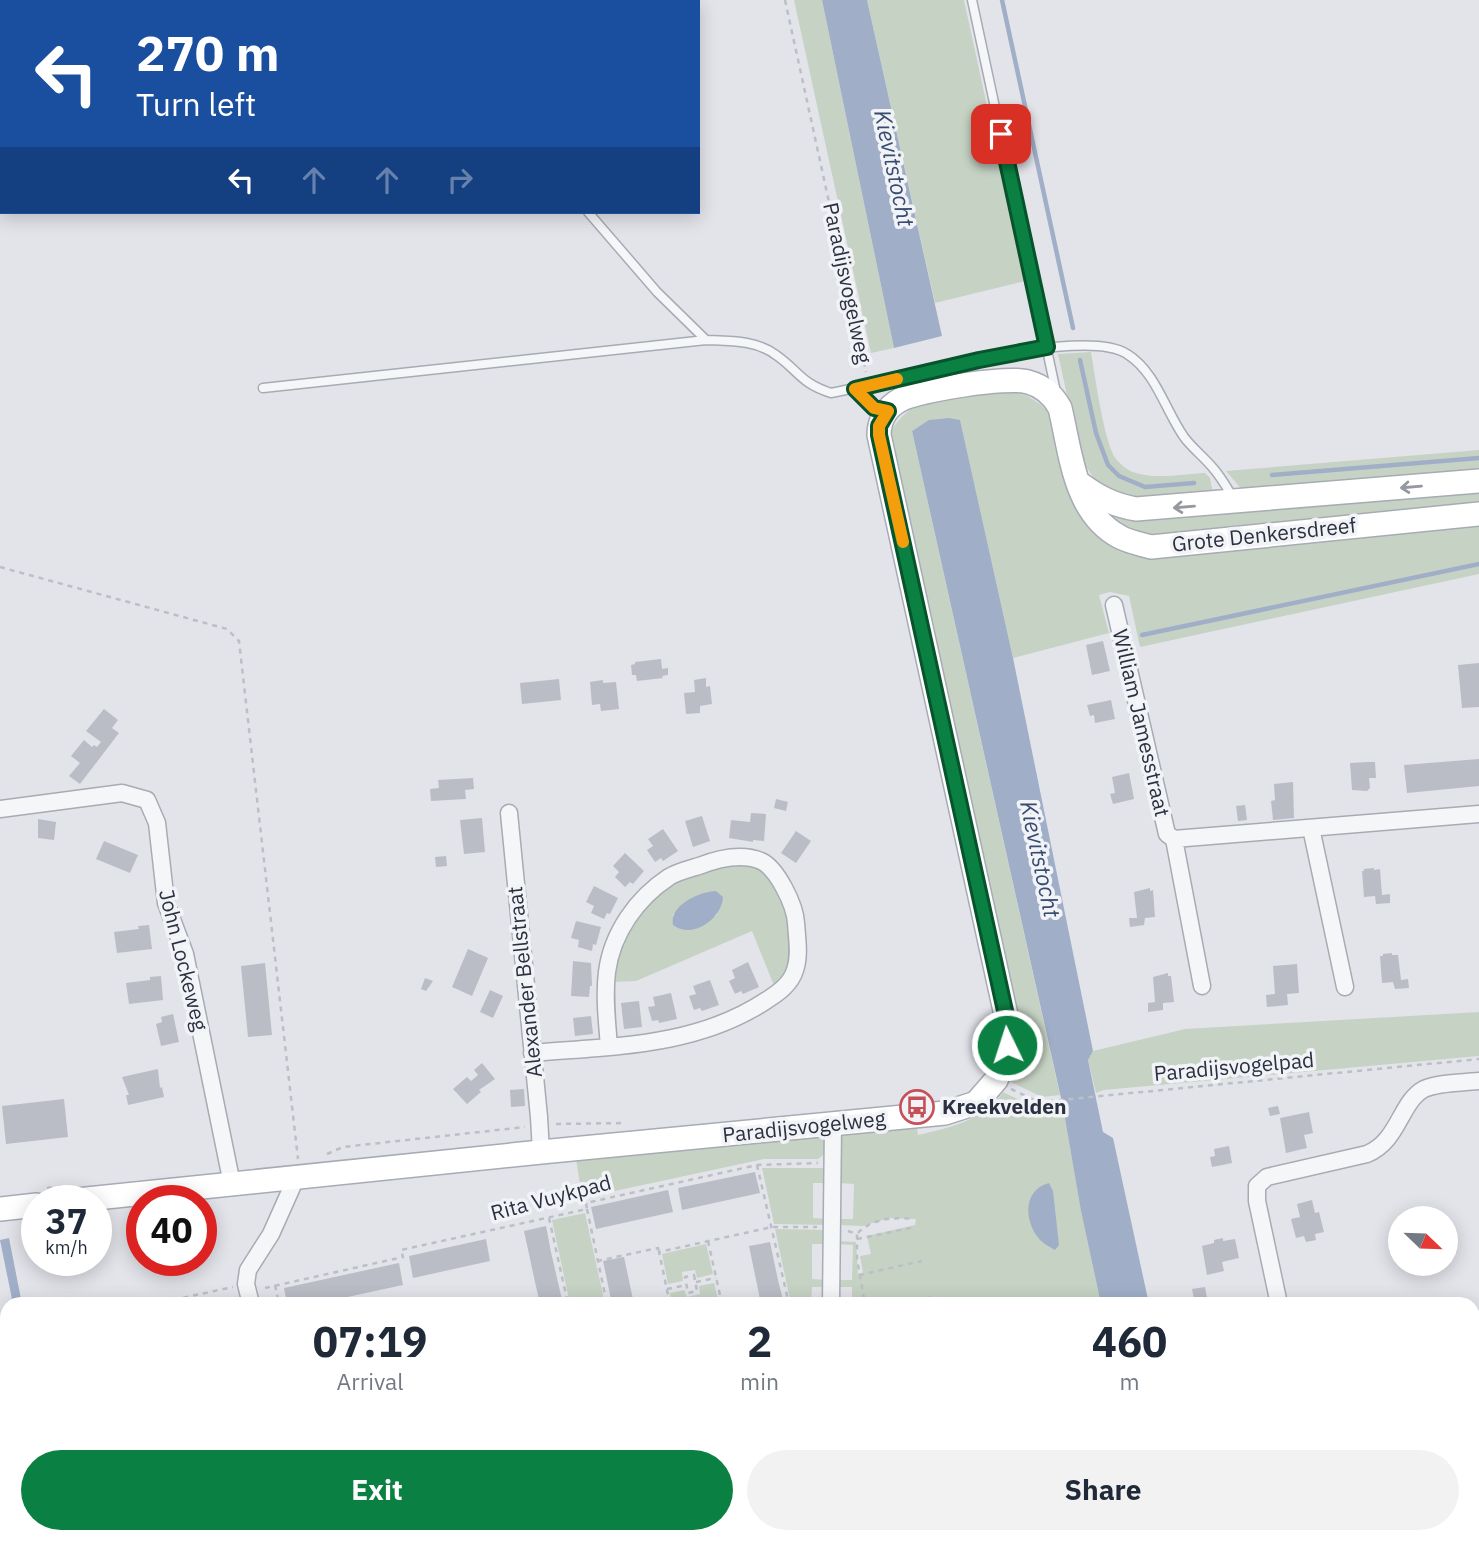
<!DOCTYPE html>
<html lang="en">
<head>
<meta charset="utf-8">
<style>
	body { margin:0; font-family:"IBM Plex Sans",sans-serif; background:#f2f2f3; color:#1f2937; height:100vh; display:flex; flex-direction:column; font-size:26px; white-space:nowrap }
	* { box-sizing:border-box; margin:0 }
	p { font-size:23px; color:#747a83 }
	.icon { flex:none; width:38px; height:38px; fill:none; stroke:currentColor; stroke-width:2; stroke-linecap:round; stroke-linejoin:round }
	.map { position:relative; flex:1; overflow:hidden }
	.drawer { position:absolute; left:0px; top:1297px; width:1480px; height:247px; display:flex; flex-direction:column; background:#fff; border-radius:21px 21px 0 0; box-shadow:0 4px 18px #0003 }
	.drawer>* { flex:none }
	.banner { position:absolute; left:0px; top:0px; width:700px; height:214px; box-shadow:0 4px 18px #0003; background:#1a4fa0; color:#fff; overflow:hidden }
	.needle { width:46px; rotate:113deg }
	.controls { position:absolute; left:1388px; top:1206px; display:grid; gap:14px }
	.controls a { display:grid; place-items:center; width:70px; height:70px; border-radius:50%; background:#fff; box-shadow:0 4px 18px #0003; font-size:35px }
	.speed { position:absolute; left:21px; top:1185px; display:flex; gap:14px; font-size:35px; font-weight:700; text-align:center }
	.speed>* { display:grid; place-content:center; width:91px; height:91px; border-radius:50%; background:#fff; box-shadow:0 4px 18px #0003; line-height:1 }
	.speed small { font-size:18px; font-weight:400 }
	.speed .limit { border:10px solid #d22; background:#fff; color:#111 }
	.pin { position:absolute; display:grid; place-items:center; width:60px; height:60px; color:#fff; margin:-30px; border-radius:14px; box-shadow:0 4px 10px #0006 }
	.me { position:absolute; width:77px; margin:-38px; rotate:356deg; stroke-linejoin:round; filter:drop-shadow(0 0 5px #0008) }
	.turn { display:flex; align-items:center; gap:24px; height:147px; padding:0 21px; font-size:32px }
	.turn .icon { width:91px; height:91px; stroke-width:2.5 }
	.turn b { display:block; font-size:49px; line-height:60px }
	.lanes { display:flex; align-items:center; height:66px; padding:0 21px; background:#0003; justify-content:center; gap:35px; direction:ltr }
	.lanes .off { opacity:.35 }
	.eta { display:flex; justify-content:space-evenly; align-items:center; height:119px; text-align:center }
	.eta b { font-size:42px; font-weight:700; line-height:49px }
	.cta { display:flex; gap:14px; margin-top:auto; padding:14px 21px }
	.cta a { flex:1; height:80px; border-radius:42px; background:#0b8043; color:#fff; font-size:28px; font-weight:700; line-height:80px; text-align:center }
	.cta a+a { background:#f2f2f3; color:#1f2937 }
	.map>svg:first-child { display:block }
	.green { fill:#c6d3c4; fill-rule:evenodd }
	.water { fill:#a0afc7 }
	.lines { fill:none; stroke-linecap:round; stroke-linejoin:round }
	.stream { stroke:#a0afc7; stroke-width:4.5 }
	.building { fill:#babdc6 }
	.lane-casing { stroke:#a7abb4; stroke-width:11 }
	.street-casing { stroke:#a7abb4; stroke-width:19 }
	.secondary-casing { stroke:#a7abb4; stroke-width:26 }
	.path { stroke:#bcbfc5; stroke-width:2.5; stroke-dasharray:5 5; stroke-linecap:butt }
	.lane { stroke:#f5f6f8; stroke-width:8 }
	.street { stroke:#f5f6f8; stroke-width:16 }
	.secondary { stroke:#fff; stroke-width:23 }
	.oneway { stroke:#9598a0 }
	.route-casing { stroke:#07532c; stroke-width:18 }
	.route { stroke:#0b8043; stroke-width:12 }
	.slow { stroke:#f59e0b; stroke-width:12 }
	.labels { text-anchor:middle; stroke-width:7; stroke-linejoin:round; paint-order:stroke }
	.street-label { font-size:21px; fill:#2b3141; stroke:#f2f3f7 }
	.poi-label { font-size:21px; font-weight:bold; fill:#2b3141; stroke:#f2f3f7; text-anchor:start }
	.water-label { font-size:23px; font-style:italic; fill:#384c72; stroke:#f2f3f7 }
</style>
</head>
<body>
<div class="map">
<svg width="1479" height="1543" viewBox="0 0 1479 1543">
	<rect width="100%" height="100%" fill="#e2e4ea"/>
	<!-- green -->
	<path class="green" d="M794 0H822L894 348 871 353Z
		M867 0H964L1025 281 935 303Z
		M1091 352C1095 375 1104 443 1116 459 1120 464 1127 470 1133 472 1155 480 1183 474 1205 473L1210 478 1214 499 1143 505 1099 486 1081 459 1058 354Z
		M997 388C1022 392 1033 396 1051 414L1080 515 1092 531 1115 546 1479 522V574L1140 647 1129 596 1110 592 1099 595 1109 633 1013 658 960 421C939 416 930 419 912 431L1060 1095 1042 1097 1009 1081C1023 1053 1025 1037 1015 1008L889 434C897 421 905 411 920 404Z
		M1479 450V476L1243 491 1226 471Z
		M1479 486V501L1428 510 1147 542 1097 509 1118 516Z
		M744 861 766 870 782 894 792 936 789 967 775 988 752 931 636 981 612 982 617 956 626 931 640 909 676 878ZM673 914H718L698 928 673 925Z
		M1479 1012V1056L1104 1090 1096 1093 1088 1060 1093 1051 1185 1029Z
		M1003 1092 1034 1107H1063L1081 1210 1101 1304H852V1287H838V1280H852L853 1245 838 1244V1241L856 1242 858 1274 863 1273 860 1256 871 1254 867 1236 915 1225 916 1219 889 1218 863 1226 839 1225V1219H853L854 1184 839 1183 840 1127 916 1120 918 1135C949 1128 984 1120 1003 1092Z
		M828 1128 827 1152 818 1159H764L582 1198 575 1152Z
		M762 1168H828V1183H813V1218L827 1219V1225L774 1224Z
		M585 1213 605 1304H570L552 1220Z
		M775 1229 827 1230V1244H812V1279L826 1280V1287H812L811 1304H791Z
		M706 1244 713 1274 697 1278 695 1270 682 1272 683 1281 668 1284 662 1254Z
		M714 1283 719 1304H672L670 1293 684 1290 687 1297 700 1294 699 1286Z
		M218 1536 284 1537 285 1543H188Z
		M848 1536H1151L1153 1543H833V1538H847Z"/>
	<!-- water -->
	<path class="water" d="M822 0H867L942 336 894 348Z
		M949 418 960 420 1013 658 1093 1051 1088 1060 1103 1132 1113 1138 1149 1304H1101L1081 1211 1063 1107 912 431 929 420Z
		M716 891 723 897C722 919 692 940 673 925 669 905 699 892 716 891Z
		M1049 1183 1053 1191 1059 1245 1055 1250C1050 1247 1044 1244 1040 1240 1024 1222 1022 1190 1049 1183Z
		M9 1238 22 1304H13L0 1240Z"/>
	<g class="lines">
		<!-- stream -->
		<path class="stream" d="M1002 0 1073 328
			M1080 360 1096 433 1108 465 1119 476 1145 487 1194 483
			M1272 475 1479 458
			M1142 635 1479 564"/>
	</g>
	<!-- building -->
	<path class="building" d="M1103 641 1110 671 1092 675 1086 645Z
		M661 659 662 669 668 668V675L662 676 663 678 637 681 636 675H632L631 665 635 664V662Z
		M1479 663V707L1462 708 1458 665Z
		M706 678V687L710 686 712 704 700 706V713L686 714 684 693 695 692 694 680Z
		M559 679 561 700 522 704 520 683Z
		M603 680V683L616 682 619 709 601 711 600 704 592 705 590 682Z
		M1111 700 1115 719 1095 723 1094 715 1090 716 1087 705Z
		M104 709 118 720 112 728 119 733 80 784 69 776 80 763 71 756 84 740 92 747 94 745 97 747 101 742 86 731Z
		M1479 759V786L1407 793 1404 765Z
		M1367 762H1375L1376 778H1369L1370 788 1367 791 1352 790 1350 763Z
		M1129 773 1134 799 1113 804 1110 794 1115 793 1112 777Z
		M473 778 474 789 465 790 466 799 431 801 430 789 439 788 438 780Z
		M1293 782 1294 818 1273 820 1271 801 1275 800 1274 784Z
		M776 799 788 802 786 811 774 808Z
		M1245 805 1247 820 1238 821 1236 806Z
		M751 813 766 814 764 841 753 840V842L729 838 731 820 750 822Z
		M702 816 710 841 693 847 685 821Z
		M482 818 485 852 464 854 460 820Z
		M38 819 56 822 54 840 38 838Z
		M663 829 678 851 663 861 661 858 655 862 647 850 653 846 648 839Z
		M796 831 811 841 796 863 781 853Z
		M104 841 138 855 130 873 96 859Z
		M625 853 644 871 633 884 630 882 625 887 615 877 619 872 613 866Z
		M446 856 447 866 436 867 435 857Z
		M1374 868V870L1380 869 1382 895 1390 894V903L1376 904 1375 896 1364 897 1362 871H1364V869Z
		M594 886 618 898 610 914 607 913 604 919 591 913 594 906 586 902Z
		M1150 888V891L1153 890 1155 917 1145 918 1144 925 1130 927 1129 918H1137L1134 892Z
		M576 921 601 927 596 945 593 944 592 951 578 947 579 940 571 938Z
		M149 925 152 949 117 953 114 932 139 929 138 926Z
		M468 949 488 958 472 996 452 987Z
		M1392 953V955H1398L1401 980 1408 979 1409 988 1395 989 1393 982 1382 983 1380 956H1383V954Z
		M573 961 591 963 592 986H590L589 997 571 996Z
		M748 962 759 987 743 994 741 991 735 994 729 981 735 978 732 970Z
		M265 963 272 1035 248 1037 241 966Z
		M1297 964 1299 993 1287 994 1288 1005 1267 1007 1266 995 1275 994 1273 966Z
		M1168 973V976H1171L1174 1002 1163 1003V1010L1148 1012V1003L1155 1002 1153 977Z
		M161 976 163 1000 129 1004 126 983 150 980V977Z
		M425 978 433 981 426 991 421 989Z
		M710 980 719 1005 702 1011 700 1008 694 1010 689 996 696 994 693 986Z
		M490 990 503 996 493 1018 480 1012Z
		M671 993 677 1019 659 1023 658 1020 652 1021 648 1007 655 1006 653 997Z
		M639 1001 642 1027 624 1029 621 1003Z
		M173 1014 179 1042 161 1046 156 1024 162 1022 161 1017Z
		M591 1016 593 1034 575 1036 573 1018Z
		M482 1063 495 1079 479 1090 481 1092 467 1104 453 1089 467 1077 471 1081 478 1075 474 1070Z
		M158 1069 160 1088 162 1087 164 1097 128 1105 126 1095H129L122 1077Z
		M524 1089 525 1106 511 1107 510 1090Z
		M64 1099 68 1137 6 1144 2 1106Z
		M1278 1106 1280 1114 1270 1116 1268 1108Z
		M1309 1112 1313 1133 1304 1135 1307 1148 1286 1153 1280 1118Z
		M1229 1146 1232 1163 1212 1167 1210 1157 1215 1156 1214 1149Z
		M755 1172 760 1193 682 1210 678 1188Z
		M668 1190 673 1212 596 1229 591 1207Z
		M1312 1200 1315 1213 1319 1212 1324 1232 1315 1234 1316 1240 1306 1242 1304 1236 1296 1238 1291 1219 1300 1217 1297 1204Z
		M546 1226 551 1252 563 1304H540L535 1282 524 1231Z
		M1223 1238V1241L1235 1239 1239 1258 1222 1262 1224 1271 1207 1275 1202 1246 1214 1243V1240Z
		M486 1239 490 1261 413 1278 409 1256Z
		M770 1242 778 1280 784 1304H761L749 1246Z
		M624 1257 634 1304H612L603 1261Z
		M399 1263 403 1285 315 1304H287L284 1288Z
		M1205 1287 1208 1304H1195L1192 1289Z
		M227 1297 229 1304H199V1303Z
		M0 1448 7 1462V1497L0 1484Z
		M67 1536H141L142 1538 117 1543H43Z
		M550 1536H572L574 1543H551Z
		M620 1536H643L644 1543H622Z
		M750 1536H772L774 1543H751Z"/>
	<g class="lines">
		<!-- lane casing -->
		<g class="lane-casing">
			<path id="lane" d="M409 0 410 2
				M972 0 1056 392
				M588 212 657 292 706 340
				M263 388 706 340C730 341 756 340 776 355 799 371 800 383 831 393 891 382 1081 324 1127 354 1156 372 1165 410 1184 437 1192 448 1204 457 1213 468 1221 477 1227 488 1234 499
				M855 389 874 408 886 410"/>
		</g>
		<!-- street casing -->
		<g class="street-casing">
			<path id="street" d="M1114 605 1167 834 1174 839 1479 814
				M0 809 122 793 147 800 157 823 166 903 185 954 232 1184
				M509 813 539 1117 541 1152
				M1311 828 1345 987
				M1174 839 1202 986
				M532 1053C612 1046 697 1047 767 1000 778 993 791 984 795 970 800 956 797 938 796 923 795 905 777 868 761 861 742 853 717 859 699 866 689 869 677 872 669 877 637 898 612 933 607 972 604 996 607 1022 609 1046
				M251 1304 246 1284 248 1270 271 1234 292 1187 294 1178
				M831 1304 833 1125
				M1279 1304 1257 1201V1186L1267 1177 1367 1154C1399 1141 1400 1102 1424 1089 1440 1082 1462 1083 1479 1081
				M302 1536 303 1543
				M1330 1536 1331 1543
				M825 1543 826 1536"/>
		</g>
		<!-- secondary casing -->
		<g class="secondary-casing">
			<path id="secondary" d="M1079 483C1098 497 1113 505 1136 509L1479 481
				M77 1200 541 1152 945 1113 976 1103 996 1080 1005 1060 1009 1029 879 435C879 420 887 407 900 400 919 390 1008 376 1028 382 1043 386 1053 395 1060 408 1071 453 1074 513 1120 537 1129 542 1141 544 1151 547L1479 514
				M0 1209 37 1205"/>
		</g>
		<!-- path -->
		<path class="path" d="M785 0 866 372
			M0 567 227 629 239 641 298 1159
			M1011 1089 1032 1099 1050 1101 1479 1059
			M556 1124 626 1123
			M327 1154 343 1147 525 1127
			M757 1165 789 1304
			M47 1188 65 1186
			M587 1209 607 1304
			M549 1218 568 1304
			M848 1231 857 1234V1259L865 1304
			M858 1233C872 1218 895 1217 914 1219
			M857 1239 915 1227
			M708 1241 722 1304
			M597 1261 658 1248 659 1252
			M694 1275 697 1291 688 1293 685 1277Z
			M859 1275 922 1261
			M696 1282 716 1278
			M275 1285 279 1304
			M265 1288 403 1257 401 1250 587 1209 586 1203 757 1165 818 1163
			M667 1289 686 1285
			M154 1304 233 1287
			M670 1304 659 1252 772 1227H817
			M900 1304 931 1297
			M0 1373 7 1369
			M0 1502 7 1515
			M18 1536 22 1543
			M580 1536 582 1543
			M613 1536 614 1543
			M780 1536 781 1543
			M916 1536 918 1543
			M864 1539 877 1536
			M177 1543 205 1536"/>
		<!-- lane -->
		<use href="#lane" class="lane"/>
		<!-- street -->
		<use href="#street" class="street"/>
		<!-- secondary -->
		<use href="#secondary" class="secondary"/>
	</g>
	<!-- one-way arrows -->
	<defs><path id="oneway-shaft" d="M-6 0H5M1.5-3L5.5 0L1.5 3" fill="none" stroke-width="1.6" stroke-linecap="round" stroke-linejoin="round" transform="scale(1.75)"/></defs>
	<g class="oneway">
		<use href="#oneway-shaft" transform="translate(1411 487) rotate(175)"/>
		<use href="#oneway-shaft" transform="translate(1184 507) rotate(175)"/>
	</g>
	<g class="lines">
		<!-- route casing -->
		<g class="route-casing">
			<path id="route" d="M1001 134 1047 347 979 360 855 389 874 408 888 411 879 426V435L1009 1029 1007 1045"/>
		</g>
		<!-- route -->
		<use href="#route" class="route"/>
		<!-- slow -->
		<path class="slow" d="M897 379 855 389 874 408 888 411 879 426V435L903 542"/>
	</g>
	<!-- icons -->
	<defs>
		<g id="bus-ring" transform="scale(1.75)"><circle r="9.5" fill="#f2f3f7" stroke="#c65057" stroke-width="1.5"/><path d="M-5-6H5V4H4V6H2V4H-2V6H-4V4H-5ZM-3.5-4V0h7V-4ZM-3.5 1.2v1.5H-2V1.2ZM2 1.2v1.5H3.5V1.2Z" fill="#c65057"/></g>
	</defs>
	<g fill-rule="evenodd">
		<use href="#bus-ring" x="917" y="1107"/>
	</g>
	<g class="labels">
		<!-- street labels -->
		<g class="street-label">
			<text transform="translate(847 283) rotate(78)" y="7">Paradijsvogelweg</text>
			<text transform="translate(1264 535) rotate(-6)" y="7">Grote Denkersdreef</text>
			<text transform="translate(1141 723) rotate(77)" y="7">William Jamesstraat</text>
			<text transform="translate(183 960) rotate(76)" y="7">John Lockeweg</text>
			<text transform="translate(525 982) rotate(-96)" y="7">Alexander Bellstraat</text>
			<text transform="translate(1234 1067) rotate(-5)" y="7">Paradijsvogelpad</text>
			<text transform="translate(804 1127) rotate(-6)" y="7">Paradijsvogelweg</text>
			<text transform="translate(551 1198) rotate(-15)" y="7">Rita Vuykpad</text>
		</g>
		<!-- poi labels -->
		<g class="poi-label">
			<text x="942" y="1114">Kreekvelden</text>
		</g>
		<!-- water labels -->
		<g class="water-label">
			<text transform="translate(894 168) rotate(78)" y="8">Kievitstocht</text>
			<text transform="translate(1040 859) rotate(78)" y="8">Kievitstocht</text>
		</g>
	</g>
</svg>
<div class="controls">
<a><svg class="needle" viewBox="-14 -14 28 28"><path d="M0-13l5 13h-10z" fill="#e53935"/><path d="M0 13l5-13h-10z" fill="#747a83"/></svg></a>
</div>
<div class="speed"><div>37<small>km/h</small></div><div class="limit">40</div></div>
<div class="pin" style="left:1001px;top:134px;background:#d93025"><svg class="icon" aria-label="arrive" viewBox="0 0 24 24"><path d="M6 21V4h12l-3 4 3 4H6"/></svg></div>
<svg class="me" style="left:1007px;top:1045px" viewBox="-20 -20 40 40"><circle r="17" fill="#0b8043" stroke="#fff" stroke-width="3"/><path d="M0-11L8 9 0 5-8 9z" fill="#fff"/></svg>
<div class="banner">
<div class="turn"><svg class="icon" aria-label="left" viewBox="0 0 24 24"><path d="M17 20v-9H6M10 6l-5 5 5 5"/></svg><div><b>270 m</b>Turn left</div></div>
<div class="lanes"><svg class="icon" aria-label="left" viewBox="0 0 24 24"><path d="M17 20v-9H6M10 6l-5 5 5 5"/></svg><svg class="icon off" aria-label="ahead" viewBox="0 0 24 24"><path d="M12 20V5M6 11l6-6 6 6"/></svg><svg class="icon off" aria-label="ahead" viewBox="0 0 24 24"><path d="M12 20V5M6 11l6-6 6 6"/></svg><svg class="icon off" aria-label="right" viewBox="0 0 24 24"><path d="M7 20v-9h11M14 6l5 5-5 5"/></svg></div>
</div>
<section class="drawer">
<div class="eta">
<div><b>07:19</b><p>Arrival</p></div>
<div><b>2</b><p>min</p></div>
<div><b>460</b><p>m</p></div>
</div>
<div class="cta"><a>Exit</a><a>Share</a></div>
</section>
</div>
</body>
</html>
